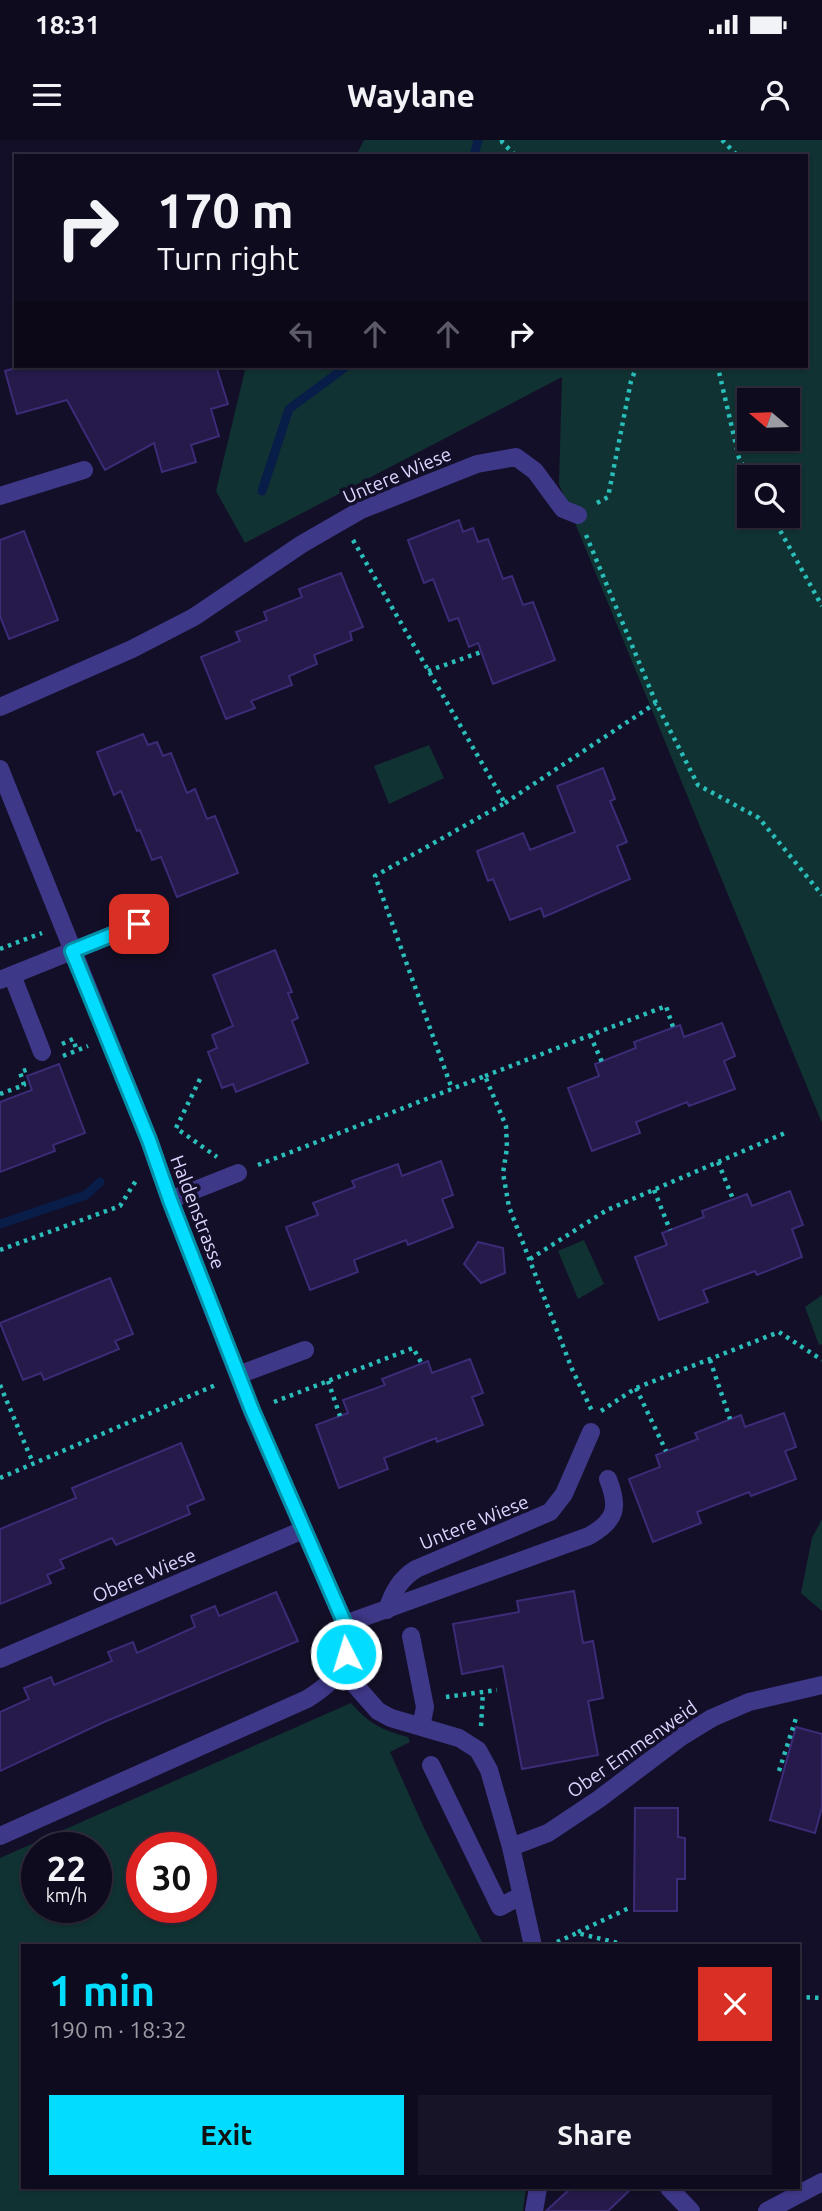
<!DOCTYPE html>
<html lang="en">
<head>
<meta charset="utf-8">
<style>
	body { margin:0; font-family:Ubuntu,sans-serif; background:#181427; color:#f1f3f6; height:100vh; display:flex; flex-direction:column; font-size:26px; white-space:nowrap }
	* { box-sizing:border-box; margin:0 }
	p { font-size:23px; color:#9b9ba4 }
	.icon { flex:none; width:38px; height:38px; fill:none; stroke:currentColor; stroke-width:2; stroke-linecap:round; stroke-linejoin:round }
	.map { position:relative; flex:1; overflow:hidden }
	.drawer { position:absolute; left:21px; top:1804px; width:779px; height:245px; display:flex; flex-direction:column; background:#0f0b1e; border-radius:0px; box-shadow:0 2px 5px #0004,0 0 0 2px #2f2b3c }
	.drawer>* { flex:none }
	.guide { position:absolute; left:14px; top:14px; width:794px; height:214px; border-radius:0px; box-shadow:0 2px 5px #0004,0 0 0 2px #2f2b3c; background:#0f0b1e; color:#f1f3f6; overflow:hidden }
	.needle { width:46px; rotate:289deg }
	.fabs { position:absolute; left:737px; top:248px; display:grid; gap:14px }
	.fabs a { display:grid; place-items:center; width:63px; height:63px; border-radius:0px; background:#0f0b1e; box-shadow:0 2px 5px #0004,0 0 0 2px #2f2b3c; font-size:35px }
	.speed { position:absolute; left:21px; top:1692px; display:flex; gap:14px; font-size:35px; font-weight:700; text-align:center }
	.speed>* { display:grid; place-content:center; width:91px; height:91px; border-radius:50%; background:#0f0b1e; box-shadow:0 2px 5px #0004,0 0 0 2px #2f2b3c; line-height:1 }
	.speed small { font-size:18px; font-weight:400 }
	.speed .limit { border:10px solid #d22; background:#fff; color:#111 }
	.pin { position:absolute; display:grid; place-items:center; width:60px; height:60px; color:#fff; margin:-30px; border-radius:14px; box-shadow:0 4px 10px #0006 }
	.me { position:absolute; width:77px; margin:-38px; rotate:355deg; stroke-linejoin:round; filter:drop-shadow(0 0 5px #0008) }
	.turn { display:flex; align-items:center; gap:24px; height:147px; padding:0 28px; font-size:32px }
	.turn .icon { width:91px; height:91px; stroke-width:2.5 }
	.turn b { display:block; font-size:49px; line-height:60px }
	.lanes { display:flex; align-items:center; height:66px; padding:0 28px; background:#0003; justify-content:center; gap:35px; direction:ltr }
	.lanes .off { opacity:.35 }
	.round { display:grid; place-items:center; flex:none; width:74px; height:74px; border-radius:0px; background:#181427 }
	.overview { display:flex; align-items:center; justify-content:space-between; height:119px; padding:0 28px }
	h1 { font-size:42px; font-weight:600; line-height:52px; color:#02ddff }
	.action { display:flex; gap:14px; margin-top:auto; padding:14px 28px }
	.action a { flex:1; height:80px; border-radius:0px; background:#02ddff; color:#111; font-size:28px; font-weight:600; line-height:80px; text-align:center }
	.action a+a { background:#181427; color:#f1f3f6 }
	.status { display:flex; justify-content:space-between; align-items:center; height:49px; padding:0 35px; background:#0f0b1e; direction:ltr }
	.status svg { height:19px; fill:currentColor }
	header { display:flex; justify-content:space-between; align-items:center; height:91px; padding:0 28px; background:#0f0b1e; font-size:32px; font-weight:600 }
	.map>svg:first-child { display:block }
	.green { fill:#113232; fill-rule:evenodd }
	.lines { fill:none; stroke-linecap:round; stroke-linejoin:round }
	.stream { stroke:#081d48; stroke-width:9 }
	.building { fill:#251a4a; stroke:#3c2b77; stroke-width:2 }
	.path { stroke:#2abeba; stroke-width:4.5; stroke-dasharray:3.5 5; stroke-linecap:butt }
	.minor { stroke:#3e3889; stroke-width:18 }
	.route-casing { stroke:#0190a6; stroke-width:18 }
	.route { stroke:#02ddff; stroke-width:12 }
	.labels { text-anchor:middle; stroke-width:7; stroke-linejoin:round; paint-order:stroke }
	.street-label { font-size:19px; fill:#dcd6ff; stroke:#140f28 }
</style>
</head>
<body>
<div class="status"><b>18:31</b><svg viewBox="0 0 49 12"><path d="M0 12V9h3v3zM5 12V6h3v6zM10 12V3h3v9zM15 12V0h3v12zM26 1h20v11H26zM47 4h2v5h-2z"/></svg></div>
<header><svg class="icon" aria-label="menu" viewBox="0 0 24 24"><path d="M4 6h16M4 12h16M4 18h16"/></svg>Waylane<svg class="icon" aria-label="person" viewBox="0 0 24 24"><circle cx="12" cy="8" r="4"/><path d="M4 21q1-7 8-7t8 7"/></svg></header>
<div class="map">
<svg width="822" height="2071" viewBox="0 0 822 2071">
	<rect width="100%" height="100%" fill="#140f28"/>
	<!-- green -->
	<path class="green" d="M364 0H822V983L559 344 562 237 245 403 216 351 246 226H807V16H356ZM749 261H788V299H749ZM749 338H788V376H749Z
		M429 605 444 638 389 664 374 626Z
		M584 1100 604 1144 578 1159 558 1111Z
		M822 1155V1204L819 1205 805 1167Z
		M822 1379V1471L801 1453 812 1398Z
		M351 1563C369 1584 382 1590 408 1597L410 1602 390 1612 425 1690 484 1806H23V2048H526L523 2071H0V1718ZM96 1708V1768H37V1708ZM201 1708V1768H142V1708Z"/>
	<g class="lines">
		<!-- stream -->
		<path class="stream" d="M474 16 478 0
			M262 351 289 269 347 226
			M0 1084 86 1055 100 1042"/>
	</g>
	<!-- building -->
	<path class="building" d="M22 226H216L228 264 211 269 219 296 191 305 196 322 162 332 154 303 105 330 67 260 17 274 5 231Z
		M459 380 463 392 473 388 478 402 488 399 503 439 512 436 523 465 533 462 555 520 493 544 478 503 469 507 458 478 449 481 433 439 424 443 408 400Z
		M24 391 58 480 9 499 0 476V400Z
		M341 433 363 487 350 492 352 500 314 515 317 524 289 536 292 545 251 561 255 568 226 579 201 517 240 501 236 492 267 480 264 472 302 457 299 449Z
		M143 594 148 605 157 602 163 616 171 613 187 653 195 649 207 679 215 676 238 733 177 757 161 717 152 720 140 690 137 691 121 651 114 655 97 612Z
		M603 628 615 659 610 661 627 702 617 706 630 739 544 777 541 768 510 780 493 739 488 741 477 711 523 693 530 710 575 692 557 646Z
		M275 810 292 852 288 853 298 878 292 881 308 923 236 952 233 944 222 948 208 912 217 908 212 895 233 886 213 835Z
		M722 883 735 916 724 921 735 949 689 966 687 962 636 982 640 993 592 1011 568 948 599 936 595 924 636 908 634 902 680 885 684 897Z
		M59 924 85 993 53 1005 55 1011 0 1032V962L32 950 27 936Z
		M441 1021 453 1055 442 1059 453 1087 408 1105 406 1100 354 1120 358 1132 310 1150 286 1087 318 1075 313 1063 355 1047 352 1041 398 1024 402 1036Z
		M790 1051 803 1085 792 1089 802 1117 757 1135 755 1131 703 1150 708 1162 659 1180 635 1117 667 1105 662 1093 704 1077 702 1071 747 1054 752 1066Z
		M478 1102 503 1108 505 1133 481 1143 464 1124Z
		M110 1138 133 1194 115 1201 119 1209 44 1240 41 1233 23 1240 0 1183Z
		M470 1219 483 1253 472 1257 483 1285 437 1302 436 1298 384 1318 388 1329 339 1348 316 1285 348 1273 343 1260 385 1245 382 1239 428 1221 432 1233Z
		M784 1273 796 1307 785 1311 796 1339 751 1356 749 1352 697 1372 701 1383 653 1402 629 1339 660 1327 656 1315 698 1299 695 1293 741 1275 745 1287Z
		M181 1303 204 1359 187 1366 190 1374 116 1405 112 1398 60 1420 64 1428 47 1435 51 1443 0 1464V1389L76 1358 72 1348Z
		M574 1451 583 1503 593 1501 603 1558 588 1561 598 1615 522 1629 503 1526 462 1534 453 1484 519 1472 517 1461Z
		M276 1452 298 1501 104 1582 0 1631V1572L29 1559 24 1548 51 1537 54 1545 112 1521 108 1512 133 1502 137 1513 195 1487 191 1476 215 1466 219 1476Z
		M796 1587 822 1594V1667L815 1693 770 1680Z
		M635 1668H678V1697L685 1698V1739H677V1771H634Z
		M571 2048H632L608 2071H546Z"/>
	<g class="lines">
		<!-- path -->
		<path class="path" d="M502 0V2L516 16
			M722 0 738 16
			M714 226 719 232 739 318 750 338
			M597 363 608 357 631 241 637 226
			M772 376 822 466
			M586 395 656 563 698 645 759 678 822 755
			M353 400 505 663 375 736 452 949
			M428 531 481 512
			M505 663 656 563
			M0 809 42 793
			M590 895 602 922
			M62 904 73 899 77 911
			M63 916 88 906
			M485 936 666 866 673 887
			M200 939 176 988 217 1017
			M0 954 24 945 20 932 29 929
			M718 1022 733 1059
			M258 1025 485 936 506 986 507 1008 503 1033 509 1067 572 1229 592 1271
			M654 1050 670 1090
			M0 1110 120 1066 137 1039
			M530 1119 607 1070 785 993
			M710 1220 730 1279
			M328 1241 340 1276
			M0 1245 33 1323
			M636 1248 666 1311
			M274 1262 413 1208 422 1224
			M601 1271 636 1248 779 1192 822 1220
			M0 1338 218 1244
			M446 1557 497 1550
			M481 1586 483 1552
			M779 1631 797 1575
			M578 1792 629 1768
			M557 1802 577 1793 630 1806
			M798 1857 822 1858"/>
		<!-- minor -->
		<path class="minor" d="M0 356 84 330
			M0 567 132 509 194 477 302 404 361 370 477 324 516 317 535 331 563 369 578 375
			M0 629 149 1000 170 1060 252 1271 345 1484C351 1523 339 1539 307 1559L0 1696
			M12 835 42 912
			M0 840 139 784
			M170 1060 238 1033
			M238 1235 305 1210
			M387 1470C393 1452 400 1439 416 1429L550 1372 564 1354 591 1292
			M345 1484 589 1396C617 1380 619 1367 608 1339
			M411 1496 425 1567 421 1587
			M0 1519 303 1390
			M341 1529 378 1571 391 1578 459 1598 478 1610 489 1630 511 1707 533 1806
			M431 1625 500 1767 522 1755
			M511 1707 548 1693 599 1659 681 1597 712 1578 749 1562 822 1545
			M669 2048 691 2071
			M534 2071 538 2048
			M767 2071 822 2042"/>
	</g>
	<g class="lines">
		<!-- route casing -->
		<g class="route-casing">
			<path id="route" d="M139 784 72 811 149 1000 170 1060 252 1270 345 1484 346 1514"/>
		</g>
		<!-- route -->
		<use href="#route" class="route"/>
	</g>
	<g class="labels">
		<!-- street labels -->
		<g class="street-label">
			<text transform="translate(397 335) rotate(-23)" y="7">Untere Wiese</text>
			<text transform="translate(198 1072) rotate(69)" y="7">Haldenstrasse</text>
			<text transform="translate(474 1382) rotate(-22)" y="7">Untere Wiese</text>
			<text transform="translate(144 1435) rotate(-23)" y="7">Obere Wiese</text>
			<text transform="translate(632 1609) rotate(-35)" y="7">Ober Emmenweid</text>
		</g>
	</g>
</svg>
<div class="fabs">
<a><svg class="needle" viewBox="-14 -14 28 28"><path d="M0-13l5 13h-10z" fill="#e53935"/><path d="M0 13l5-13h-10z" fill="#9b9ba4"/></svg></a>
<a><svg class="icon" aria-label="search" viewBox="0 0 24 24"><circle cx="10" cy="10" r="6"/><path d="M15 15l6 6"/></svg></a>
</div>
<div class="speed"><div>22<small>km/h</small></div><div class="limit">30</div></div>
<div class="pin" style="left:139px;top:784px;background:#d93025"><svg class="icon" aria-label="arrive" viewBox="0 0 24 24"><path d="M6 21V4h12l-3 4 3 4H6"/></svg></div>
<svg class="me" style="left:346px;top:1514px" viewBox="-20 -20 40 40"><circle r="17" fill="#02ddff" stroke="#fff" stroke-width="3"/><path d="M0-11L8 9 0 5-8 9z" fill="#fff"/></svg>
<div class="guide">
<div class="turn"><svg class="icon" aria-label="right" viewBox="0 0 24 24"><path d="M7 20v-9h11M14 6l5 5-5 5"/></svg><div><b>170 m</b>Turn right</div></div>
<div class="lanes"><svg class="icon off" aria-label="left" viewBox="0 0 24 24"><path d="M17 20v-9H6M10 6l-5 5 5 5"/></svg><svg class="icon off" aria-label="ahead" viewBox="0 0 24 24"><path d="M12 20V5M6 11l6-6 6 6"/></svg><svg class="icon off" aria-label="ahead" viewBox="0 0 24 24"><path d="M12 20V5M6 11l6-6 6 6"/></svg><svg class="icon" aria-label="right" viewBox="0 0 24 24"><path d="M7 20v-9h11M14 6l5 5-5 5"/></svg></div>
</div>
<section class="drawer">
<div class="overview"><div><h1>1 min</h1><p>190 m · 18:32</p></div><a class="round" style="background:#d93025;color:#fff"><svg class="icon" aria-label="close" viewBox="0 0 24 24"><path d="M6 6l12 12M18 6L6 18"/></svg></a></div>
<div class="action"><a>Exit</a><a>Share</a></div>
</section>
</div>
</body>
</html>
